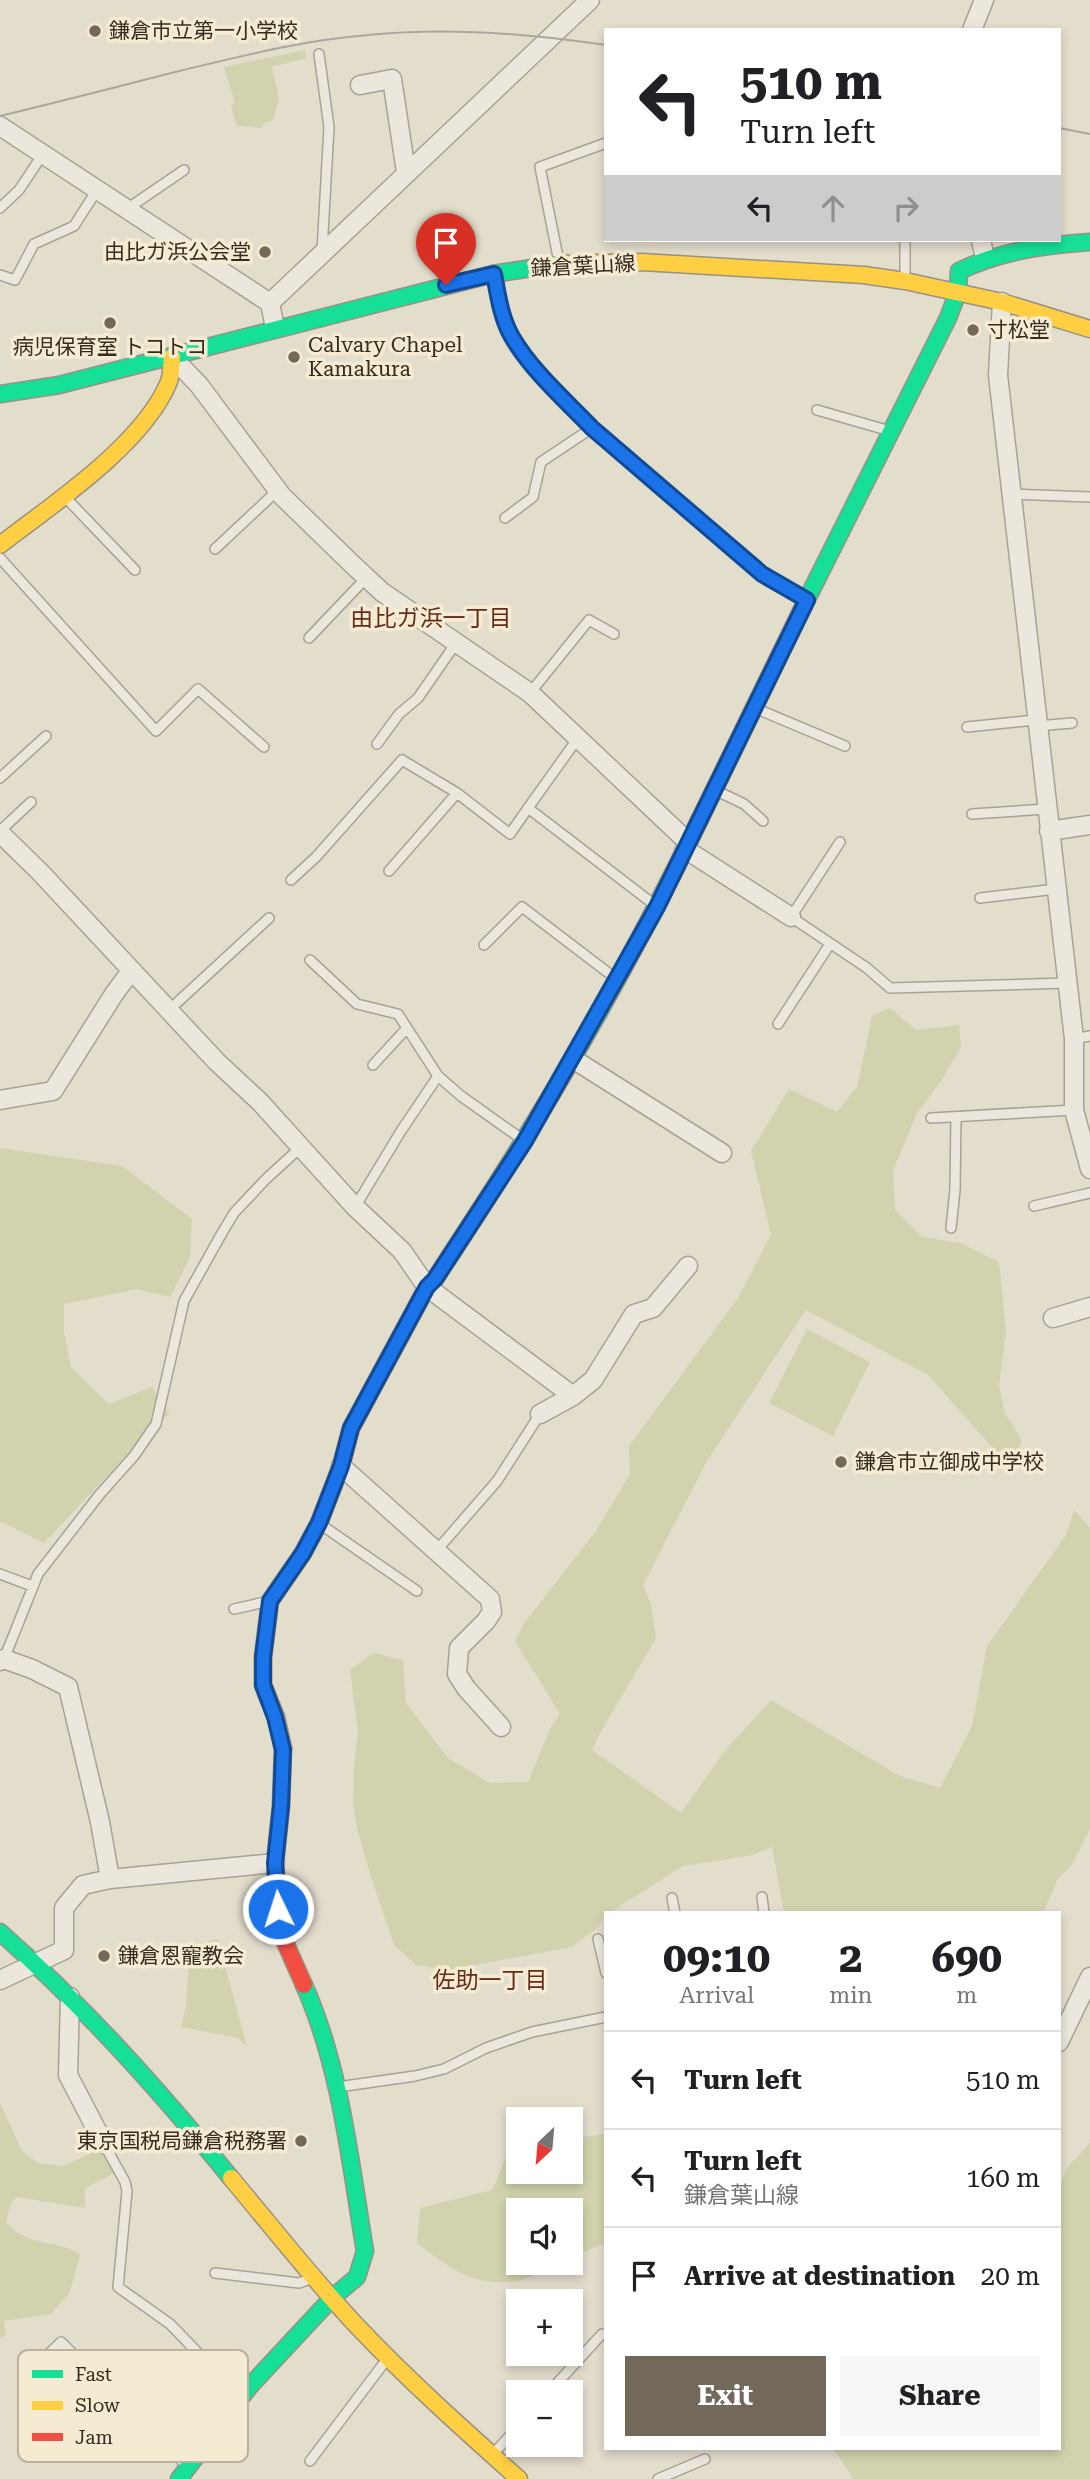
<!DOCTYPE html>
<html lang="en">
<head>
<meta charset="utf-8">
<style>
	body { margin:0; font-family:"Roboto Serif","Noto Sans JP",serif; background:#f6f6f6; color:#202124; height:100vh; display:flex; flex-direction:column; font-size:26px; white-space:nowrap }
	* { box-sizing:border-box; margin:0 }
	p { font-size:23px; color:#757577 }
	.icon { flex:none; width:38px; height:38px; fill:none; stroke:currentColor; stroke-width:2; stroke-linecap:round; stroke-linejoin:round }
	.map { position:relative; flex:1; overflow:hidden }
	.sheet { position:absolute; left:604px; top:1911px; width:457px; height:539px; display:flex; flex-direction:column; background:#fff; border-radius:0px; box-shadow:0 4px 10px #0003 }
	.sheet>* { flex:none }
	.top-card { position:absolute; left:604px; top:28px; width:457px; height:214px; border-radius:0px; box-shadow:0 4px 10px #0003; background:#fff; color:#202124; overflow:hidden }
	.needle { width:46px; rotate:206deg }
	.buttons { position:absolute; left:506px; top:2107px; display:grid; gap:14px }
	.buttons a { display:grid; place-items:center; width:77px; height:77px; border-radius:0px; background:#fff; box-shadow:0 4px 10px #0003; font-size:35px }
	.pin { position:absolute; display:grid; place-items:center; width:60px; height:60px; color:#fff; margin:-72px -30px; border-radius:50% 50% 50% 0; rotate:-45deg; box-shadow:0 0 7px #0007 }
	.pin .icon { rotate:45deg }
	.me { position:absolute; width:77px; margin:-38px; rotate:356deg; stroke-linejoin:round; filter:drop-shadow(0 0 5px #0008) }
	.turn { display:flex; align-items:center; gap:24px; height:147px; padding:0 21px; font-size:32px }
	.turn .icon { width:91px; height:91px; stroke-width:2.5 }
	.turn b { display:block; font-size:49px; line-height:60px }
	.lanes { display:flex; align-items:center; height:66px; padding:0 21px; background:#0003; justify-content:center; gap:35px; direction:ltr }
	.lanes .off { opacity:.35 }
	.eta { display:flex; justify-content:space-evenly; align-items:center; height:119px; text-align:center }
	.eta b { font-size:42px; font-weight:700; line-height:49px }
	.action { display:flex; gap:14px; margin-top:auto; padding:14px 21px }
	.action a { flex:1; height:80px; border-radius:0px; background:#73695b; color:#fff; font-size:28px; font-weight:700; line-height:80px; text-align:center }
	.action a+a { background:#f6f6f6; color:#202124 }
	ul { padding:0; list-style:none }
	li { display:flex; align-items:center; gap:21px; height:98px; padding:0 21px; border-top:2px solid #e0e0e0 }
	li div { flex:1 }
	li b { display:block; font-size:26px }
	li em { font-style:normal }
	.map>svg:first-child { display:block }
	.green { fill:#d2d3ae }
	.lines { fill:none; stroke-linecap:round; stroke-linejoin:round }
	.lane-casing { stroke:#a8a296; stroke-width:12 }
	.street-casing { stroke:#a8a296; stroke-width:21 }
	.fast-casing { stroke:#989185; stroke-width:19 }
	.slow-casing { stroke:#989185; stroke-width:19 }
	.jam-casing { stroke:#989185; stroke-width:19 }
	.lane { stroke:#ece7dd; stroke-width:9 }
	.street { stroke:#ece7dd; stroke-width:18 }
	.fast { stroke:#16e098; stroke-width:16 }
	.slow { stroke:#ffcf43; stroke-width:16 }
	.jam { stroke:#f24e42; stroke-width:16 }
	.tram { stroke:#aba79e; stroke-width:2 }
	.route-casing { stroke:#114b97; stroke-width:18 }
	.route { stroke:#1a73e8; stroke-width:12 }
	.poi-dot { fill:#73695b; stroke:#f5ebd2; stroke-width:2.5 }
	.labels { text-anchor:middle; stroke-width:7; stroke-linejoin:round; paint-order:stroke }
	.poi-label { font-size:21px; fill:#372a1e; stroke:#f5ebd2; text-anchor:start }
	.street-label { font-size:21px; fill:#372a1e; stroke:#f5ebd2 }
	.neighbourhood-label { font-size:23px; fill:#632c1d; stroke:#f5ebd2 }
	.key { fill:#f5ebd2; stroke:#bcb19c; stroke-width:2 }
	.key-label { font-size:19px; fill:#372a1e }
</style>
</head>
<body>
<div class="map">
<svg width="1090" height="2479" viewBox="0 0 1090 2479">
	<rect width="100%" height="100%" fill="#e3ddcc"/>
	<!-- green -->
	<path class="green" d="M305 50 306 58 272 67 279 98 273 120 264 123 262 128 237 126 231 106 235 103 224 67Z
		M890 1008 916 1030 959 1025 961 1047 941 1081 917 1113 893 1171 895 1210 922 1237 961 1243 999 1262 1006 1332 999 1385 1005 1413 1022 1441 1016 1457 1005 1462 928 1375 806 1310 707 1461 643 1585 651 1604 656 1638 599 1735 592 1750 681 1813 727 1748 771 1700 900 1776 940 1788 972 1726 987 1646 1066 1535 1074 1510 1090 1528V1829L1072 1865 1058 1879 1043 1913H784L772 1847 753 1855 683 1866 609 1913H606L605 1917 596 1929 572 1947 447 1970 416 1965 394 1945 371 1877 357 1828 353 1805 354 1766 358 1732 350 1670 373 1653 403 1660 406 1703 448 1758 490 1783 528 1782 552 1725 560 1714 515 1641 525 1622 596 1531 630 1474 629 1446 738 1298 771 1235 751 1151 789 1089 837 1112 857 1087 872 1016Z
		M0 1148 122 1166 192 1219 190 1257 170 1297 137 1289 64 1304V1331L71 1367 109 1404 152 1387 170 1414 156 1424 44 1543 0 1521Z
		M807 1329 870 1362 833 1436 769 1403Z
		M218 1939 247 2047 238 2038 181 2027 186 2007 190 1945Z
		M0 2103 22 2151 38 2163 63 2166 100 2149H105L114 2170 111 2175 85 2188V2208L17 2197 11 2202 6 2222C27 2248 64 2240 80 2255L70 2292 51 2314 4 2321 6 2334 0 2339Z
		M605 2134V2243L571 2258 570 2210H518V2263H561C548 2268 534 2277 521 2280 476 2289 451 2269 417 2243L420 2208 492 2190 506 2157 518 2153V2172H570L571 2139Z
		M1090 2143V2479H853L833 2448H1059V2189L1068 2166Z"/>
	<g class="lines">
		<!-- lane casing -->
		<g class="lane-casing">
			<path id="lane" d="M319 54 329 127 322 251
				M0 208 19 190 43 154
				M127 209 184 170
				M905 240V280
				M559 262 540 167 606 143
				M0 275 15 280 34 244 74 226 97 190
				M494 276 500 308 511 335 531 363 592 428 762 574 804 598
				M817 410 890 431
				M1011 494 1090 497
				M67 499 135 570
				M505 518 533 497 541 462 592 428
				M215 549 278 490
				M0 558 156 731 198 689 264 747
				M309 638 366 578
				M530 693 589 620 614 634
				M757 709 845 746
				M1037 726 1072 723
				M967 727 1036 720
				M377 744 399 714 418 698 456 643
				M0 778 46 736
				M715 790 744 804 763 821
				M528 808 578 738
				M972 814 1046 809
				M0 831 31 802
				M840 842 791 917 867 968 890 988 1067 983
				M389 871 457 793 510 834 528 808 656 906
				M291 880 316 857 402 760 457 793
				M980 898 1056 889
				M484 945 522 907 615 978
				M310 960 357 1004 398 1014 438 1076 461 1096 523 1140
				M168 1011 269 918
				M778 1024 830 944
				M1074 1039 1090 1036
				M373 1065 407 1028
				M931 1118 1074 1110
				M1034 1206 1090 1193
				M355 1207 401 1131 438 1076
				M951 1228 955 1190 956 1117
				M320 1524 417 1591
				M437 1550 497 1481 540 1414
				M0 1574 32 1586
				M234 1609 265 1602
				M4 1659 38 1574 100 1494 134 1456 156 1424 184 1301 222 1233 234 1213 266 1179 302 1146
				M762 1897 764 1913
				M672 1898 675 1913
				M598 1939 606 1973
				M338 2087 415 2076 444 2069 486 2048 532 2032 606 2017
				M104 2144 125 2182 127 2191 118 2287 170 2324 201 2356 248 2385
				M215 2273 299 2283 310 2279
				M34 2371 40 2362 61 2342 186 2465
				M549 2392 602 2334
				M493 2454 518 2427
				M310 2461 387 2359
				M658 2479 705 2459"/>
		</g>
		<!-- street casing -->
		<g class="street-casing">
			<path id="street" d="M972 30 984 0
				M360 85 392 79 406 172
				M0 126 270 303 275 328
				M981 240 985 258
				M1002 302 998 375 1074 1039V1110L1090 1169
				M270 303 590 0
				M172 357 199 385 282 496 352 564 382 592 530 693 688 842
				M1049 831 1090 825
				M0 833 40 872 217 1062 260 1102 355 1207 402 1251 427 1287 573 1396
				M685 849 791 917
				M573 1059 722 1153
				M0 1100 53 1091 114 994 131 971
				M1053 1318 1090 1307
				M540 1414 573 1396 593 1380 634 1314 653 1308 688 1266
				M341 1466 490 1599 492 1612 486 1621 459 1648 457 1674 466 1688 501 1727
				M0 1661 4 1659 32 1669 68 1687 100 1822 110 1879
				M0 1980 64 1950V1908L83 1885 110 1879 275 1863
				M70 1997 68 2075 104 2144
				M1059 2042 1090 1977"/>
		</g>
		<!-- fast casing -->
		<g class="fast-casing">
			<path id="fast" d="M0 394 59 385 493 274 559 264
				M804 605 948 318 958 292 959 271C1001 251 1044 245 1090 242
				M472 1222C556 1093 632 959 699 821
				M0 1932C85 2007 159 2090 231 2178
				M179 2479 250 2386 332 2298 357 2277 365 2251C350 2162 341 2068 304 1985"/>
		</g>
		<!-- slow casing -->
		<g class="slow-casing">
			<path id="slow" d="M559 264 642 262 864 275 905 281 1002 302 1090 329
				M0 545C53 504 141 446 168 384 172 376 171 366 172 357
				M283 1748 276 1717 263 1685V1657L270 1601 303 1553 319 1523 341 1466 351 1428 427 1287 435 1279 472 1222
				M231 2178C272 2227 312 2278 356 2325 407 2379 463 2429 519 2479"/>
		</g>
		<!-- jam casing -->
		<g class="jam-casing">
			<path id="jam" d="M699 821 804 605
				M283 1748 281 1806 275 1863 280 1931 304 1985"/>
		</g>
		<!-- lane -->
		<use href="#lane" class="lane"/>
		<!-- street -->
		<use href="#street" class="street"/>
		<!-- fast -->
		<use href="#fast" class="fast"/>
		<!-- slow -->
		<use href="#slow" class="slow"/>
		<!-- jam -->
		<use href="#jam" class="jam"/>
		<!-- tram -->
		<path class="tram" d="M0 116C58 102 117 87 175 72 238 57 303 40 368 35 447 27 526 33 606 45
			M1059 128 1090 134"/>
	</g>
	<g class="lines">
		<!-- route casing -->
		<g class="route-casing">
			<path id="route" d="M278 1909 275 1863 281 1806 283 1750 275 1717 263 1685V1657L270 1601 303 1553 319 1523 341 1466 351 1428 427 1287 435 1279 525 1141 657 907 807 600 762 574 592 428C564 399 532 371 512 337 501 318 498 295 494 274L446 285"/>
		</g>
		<!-- route -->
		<use href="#route" class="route"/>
	</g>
	<!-- markers -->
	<g class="poi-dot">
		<circle cx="95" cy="31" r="7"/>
		<circle cx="265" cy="252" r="7"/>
		<circle cx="110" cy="323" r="7"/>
		<circle cx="973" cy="330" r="7"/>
		<circle cx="294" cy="357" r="7"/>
		<circle cx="841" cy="1462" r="7"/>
		<circle cx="104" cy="1956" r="7"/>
		<circle cx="301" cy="2141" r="7"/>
	</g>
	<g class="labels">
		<!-- poi labels -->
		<g class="poi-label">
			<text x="109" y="38">鎌倉市立第一小学校</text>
			<text x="251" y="259" text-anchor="end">由比ガ浜公会堂</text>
			<text x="987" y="337">寸松堂</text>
			<text x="308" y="352">Calvary Chapel<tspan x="308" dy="24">Kamakura</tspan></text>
			<text x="110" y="354" text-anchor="middle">病児保育室 トコトコ</text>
			<text x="855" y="1469">鎌倉市立御成中学校</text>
			<text x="118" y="1963">鎌倉恩寵教会</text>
			<text x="287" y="2148" text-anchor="end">東京国税局鎌倉税務署</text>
		</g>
		<!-- street labels -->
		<g class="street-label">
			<text transform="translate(583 266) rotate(-3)" y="7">鎌倉葉山線</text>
		</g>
		<!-- neighbourhood labels -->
		<g class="neighbourhood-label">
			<text x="431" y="626">由比ガ浜一丁目</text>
			<text x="490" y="1988">佐助一丁目</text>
		</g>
	</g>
	<!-- legend -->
	<rect x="18" y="2350" width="230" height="112" rx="10" class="key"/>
	<rect x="32" y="2370" width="31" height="8" fill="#16e098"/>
	<rect x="32" y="2401" width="31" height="9" fill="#ffcf43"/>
	<rect x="32" y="2433" width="31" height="8" fill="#f24e42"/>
	<g class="key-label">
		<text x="75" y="2381">Fast</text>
		<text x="75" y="2412">Slow</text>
		<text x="75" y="2444">Jam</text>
	</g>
</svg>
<div class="buttons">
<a><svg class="needle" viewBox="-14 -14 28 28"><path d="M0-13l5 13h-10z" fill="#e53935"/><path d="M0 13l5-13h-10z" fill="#757577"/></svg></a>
<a><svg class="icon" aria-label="sound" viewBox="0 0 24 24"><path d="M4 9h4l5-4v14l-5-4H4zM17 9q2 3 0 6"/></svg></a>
<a>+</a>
<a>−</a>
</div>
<div class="pin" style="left:446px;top:285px;background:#d93025"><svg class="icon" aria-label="arrive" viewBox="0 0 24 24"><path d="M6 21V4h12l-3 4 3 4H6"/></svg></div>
<svg class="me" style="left:278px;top:1909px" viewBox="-20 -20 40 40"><circle r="17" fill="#1a73e8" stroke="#fff" stroke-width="3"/><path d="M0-11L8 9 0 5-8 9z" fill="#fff"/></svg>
<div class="top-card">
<div class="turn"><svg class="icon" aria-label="left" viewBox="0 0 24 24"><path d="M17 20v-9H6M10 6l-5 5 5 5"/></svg><div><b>510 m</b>Turn left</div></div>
<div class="lanes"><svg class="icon" aria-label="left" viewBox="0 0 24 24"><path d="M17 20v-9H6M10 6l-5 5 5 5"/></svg><svg class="icon off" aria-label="ahead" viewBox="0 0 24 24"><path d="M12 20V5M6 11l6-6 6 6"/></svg><svg class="icon off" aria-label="right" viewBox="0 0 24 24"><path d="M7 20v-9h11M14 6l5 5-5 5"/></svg></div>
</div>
<section class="sheet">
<div class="eta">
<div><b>09:10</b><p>Arrival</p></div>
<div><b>2</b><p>min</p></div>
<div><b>690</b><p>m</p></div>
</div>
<ul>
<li><svg class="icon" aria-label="left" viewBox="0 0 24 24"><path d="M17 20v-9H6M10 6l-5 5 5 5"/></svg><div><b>Turn left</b></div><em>510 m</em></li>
<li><svg class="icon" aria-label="left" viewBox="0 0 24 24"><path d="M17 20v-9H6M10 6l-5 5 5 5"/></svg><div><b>Turn left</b><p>鎌倉葉山線</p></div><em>160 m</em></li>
<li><svg class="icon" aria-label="arrive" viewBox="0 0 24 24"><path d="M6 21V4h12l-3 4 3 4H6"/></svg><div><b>Arrive at destination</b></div><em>20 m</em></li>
</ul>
<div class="action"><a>Exit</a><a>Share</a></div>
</section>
</div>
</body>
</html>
